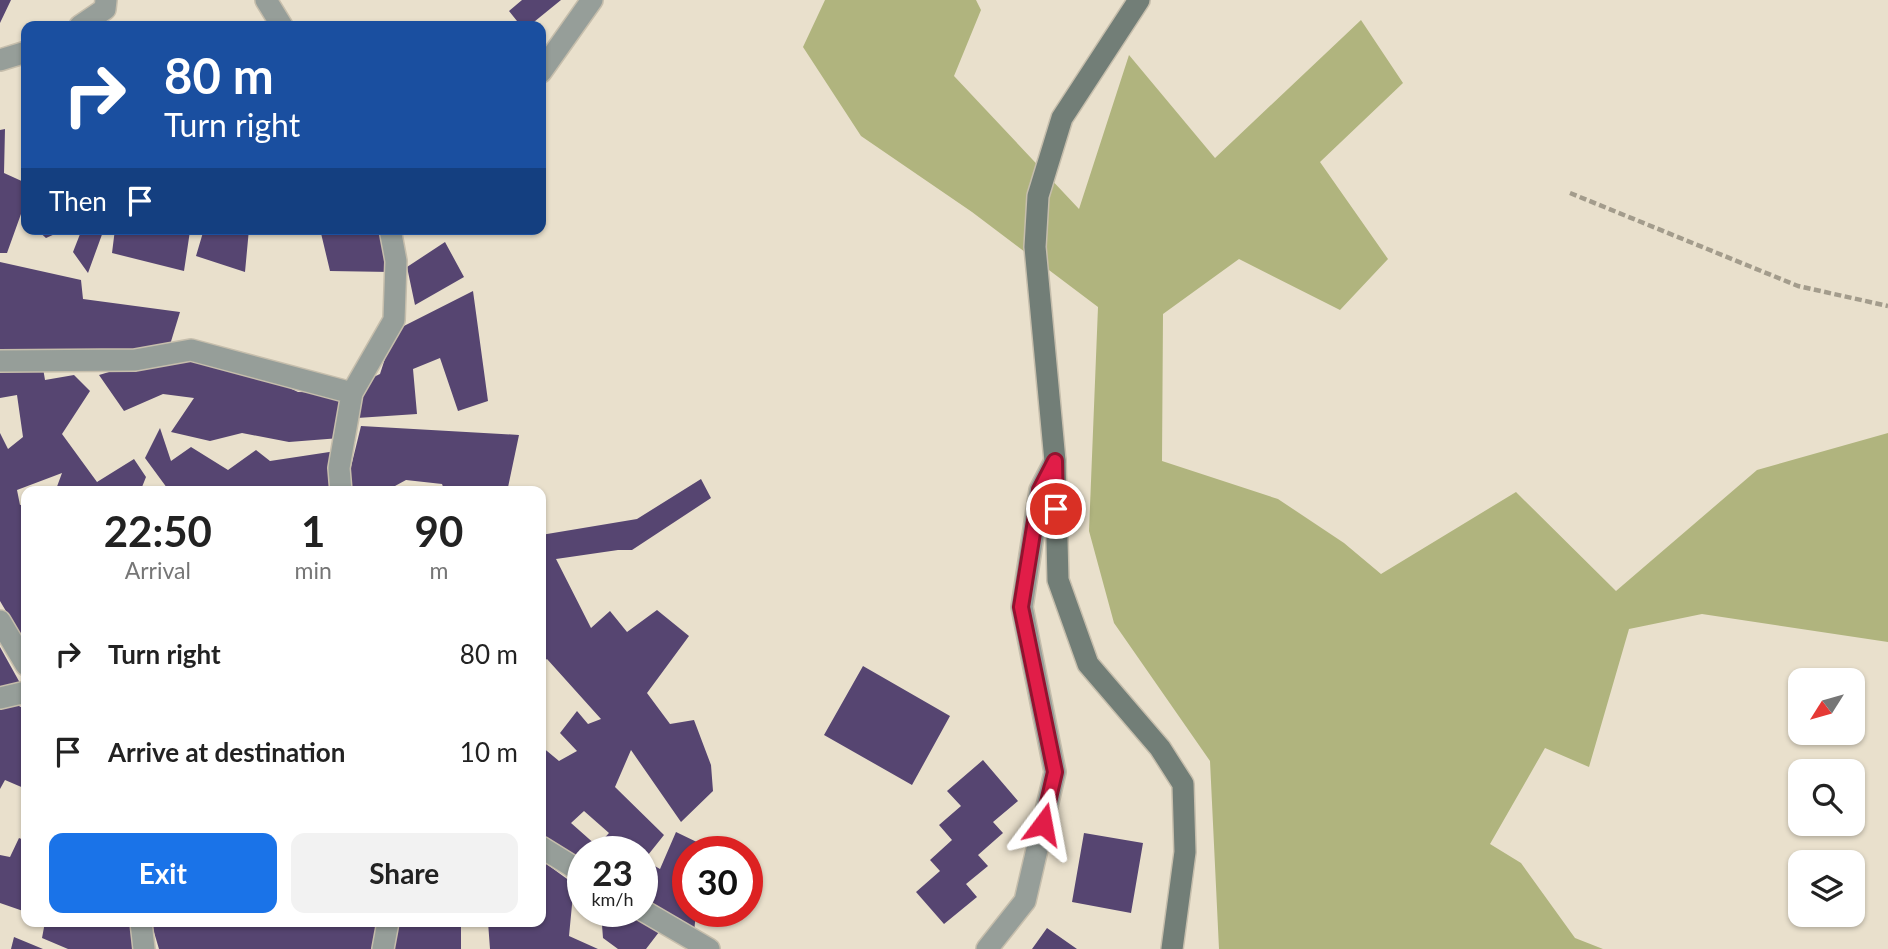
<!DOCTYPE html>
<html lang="en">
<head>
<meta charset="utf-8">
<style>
	body { margin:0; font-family:Lato,sans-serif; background:#f2f2f2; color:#222; height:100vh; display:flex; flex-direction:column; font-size:26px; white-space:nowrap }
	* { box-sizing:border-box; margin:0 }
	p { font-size:23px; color:#767676 }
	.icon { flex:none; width:38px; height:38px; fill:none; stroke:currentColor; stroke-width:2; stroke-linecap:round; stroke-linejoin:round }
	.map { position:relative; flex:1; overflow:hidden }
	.side { position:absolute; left:21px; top:486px; width:525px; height:441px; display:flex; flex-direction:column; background:#fff; border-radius:14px; box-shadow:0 2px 5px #0004 }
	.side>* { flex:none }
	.hud { position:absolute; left:21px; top:21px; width:525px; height:214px; border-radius:14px; box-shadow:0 2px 5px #0004; background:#1a4fa0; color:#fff; overflow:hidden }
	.needle { width:46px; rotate:233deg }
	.fabs { position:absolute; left:1788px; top:668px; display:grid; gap:14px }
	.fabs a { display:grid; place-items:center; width:77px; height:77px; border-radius:14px; background:#fff; box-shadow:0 2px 5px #0004; font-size:35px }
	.speed { position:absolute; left:567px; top:836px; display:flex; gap:14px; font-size:35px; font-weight:700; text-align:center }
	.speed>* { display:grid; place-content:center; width:91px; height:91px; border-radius:50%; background:#fff; box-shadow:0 2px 5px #0004; line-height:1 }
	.speed small { font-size:18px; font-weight:400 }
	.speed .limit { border:10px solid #d22; background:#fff; color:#111 }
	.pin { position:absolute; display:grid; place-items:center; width:60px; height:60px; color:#fff; margin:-30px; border:4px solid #fff; border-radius:50%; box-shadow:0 2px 7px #0007 }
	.me { position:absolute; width:77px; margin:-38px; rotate:13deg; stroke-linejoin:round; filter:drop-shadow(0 0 5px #0008) }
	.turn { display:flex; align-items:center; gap:24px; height:147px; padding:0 28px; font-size:32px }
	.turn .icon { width:91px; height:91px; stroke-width:2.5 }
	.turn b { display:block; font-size:49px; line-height:60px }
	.then { display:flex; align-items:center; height:66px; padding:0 28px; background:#0003; gap:14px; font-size:26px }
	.eta { display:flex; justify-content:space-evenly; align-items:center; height:119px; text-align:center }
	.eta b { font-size:42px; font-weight:700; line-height:49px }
	.primary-button { display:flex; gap:14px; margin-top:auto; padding:14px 28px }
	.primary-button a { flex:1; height:80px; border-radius:14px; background:#1a73e8; color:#fff; font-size:28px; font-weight:700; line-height:80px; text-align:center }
	.primary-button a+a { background:#f2f2f2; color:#222 }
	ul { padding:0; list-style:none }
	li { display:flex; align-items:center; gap:21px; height:98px; padding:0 28px }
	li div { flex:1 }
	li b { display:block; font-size:26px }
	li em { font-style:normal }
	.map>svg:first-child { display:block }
	.forest { fill:#b0b47e }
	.building { fill:#564571; fill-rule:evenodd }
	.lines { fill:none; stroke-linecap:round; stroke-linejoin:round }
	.street-casing { stroke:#c6beac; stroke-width:24 }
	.secondary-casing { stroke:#c6beac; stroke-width:24 }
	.path { stroke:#a39c8c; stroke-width:4.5; stroke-dasharray:7 3.5; stroke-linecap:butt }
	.street { stroke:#969e99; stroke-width:21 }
	.secondary { stroke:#727e77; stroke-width:21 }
	.route-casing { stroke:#92132f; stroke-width:18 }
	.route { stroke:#e11d48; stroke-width:12 }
</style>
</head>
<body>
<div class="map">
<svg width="1888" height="949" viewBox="0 0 1888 949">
	<rect width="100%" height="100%" fill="#e9e0cc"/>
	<!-- forest -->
	<path class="forest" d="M825 0H976L981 10 954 76 1079 209 1129 55 1215 158 1361 20 1403 83 1320 162 1388 259 1340 310 1239 259 1163 314 1162 461 1278 499 1344 543 1381 574 1516 492 1616 591 1757 470 1888 433V642L1702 614 1629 629 1589 767 1545 748 1490 844 1521 863 1575 938 1603 949H1219L1210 761 1114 623 1089 531 1098 307 972 212 861 136 803 47Z"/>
	<!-- building -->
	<path class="building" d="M0 0H11L0 23Z
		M522 0H561L529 26H521L509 11Z
		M5 129 4 173 26 183V219L21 214 7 253H0V130Z
		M36 229H66L46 238Z
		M82 229H104L88 273 73 252Z
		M115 229 190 231 184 271 112 253Z
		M204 229H249L245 272 196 256Z
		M320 229H380L391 272 330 271Z
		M445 242 464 277 415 305 407 267Z
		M0 262 81 280 83 299 180 312 169 348 130 355 0 350Z
		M473 291 488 401 458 411 440 358 413 369 417 414 357 418 361 383 380 374 394 331Z
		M183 358 262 375 298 392 342 393 340 438 289 442 242 433 210 441 171 432 194 398 163 394 124 411 99 375 136 364Z
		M0 367 43 368 45 380 74 375 90 391 62 434 97 482 134 459 146 477 140 492H55L62 473 17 490 20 505 26 504V645L0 601V433L8 449 23 437 17 395 0 398Z
		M361 426 519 435 507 492H445L442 484 406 480 384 492H348L349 475Z
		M160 428 171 461 191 447 228 470 256 450 270 461 336 451 333 492H170L145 458Z
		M701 479 711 498 632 550H618L556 559 591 628 610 611 627 632 657 610 689 636 647 693 670 724 694 720 711 765 713 791 681 822 631 750 615 787 664 835 644 860 660 869 676 832 703 845V852H688V912H696L694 933 642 903V852H583V867L541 838V746L559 761 577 751 560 733 577 711 588 724 601 719 547 659 541 663V535L637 519ZM584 811 609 833 597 846 571 823Z
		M0 647 20 683 0 690Z
		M863 666 950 716 912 785 824 735Z
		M0 706H19L26 710V789L5 780 0 789Z
		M983 760 1018 801 993 822 1003 833 978 855 988 866 966 884 977 897 944 924 916 892 940 871 930 860 952 840 939 825 961 806 947 791Z
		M1084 833 1143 843 1131 913 1072 902Z
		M19 838 26 841V912L0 903V855L10 857Z
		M541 860 574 884 569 936 598 949H490L488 922H541Z
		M601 912H631L659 932 646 949H618L603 938Z
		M45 922H134L136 949H68L42 938Z
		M151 922H380L375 949H159Z
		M399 922H461V949H393Z
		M1047 928 1077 949H1032Z
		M14 937 43 949H11Z"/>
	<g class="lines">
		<!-- street casing -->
		<g class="street-casing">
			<path id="street" d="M266 0 282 26
				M80 26 105 9 106 0
				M0 60 26 52
				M541 72 592 0
				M0 361 135 360 191 350 352 393
				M341 492 339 468 352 393 394 320 396 261 390 229
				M0 621 26 665
				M0 698 26 692
				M541 847 583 873
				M642 910 709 949
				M141 922 144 949
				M383 949 388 922
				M987 949 1025 901 1055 772 1022 607 1040 490 1055 461"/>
		</g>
		<!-- secondary casing -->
		<g class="secondary-casing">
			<path id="secondary" d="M1139 0 1062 118 1038 196 1035 247 1055 461 1058 580 1088 664 1160 748 1183 784 1185 852 1172 949"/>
		</g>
		<!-- path -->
		<path class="path" d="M1570 193 1798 286 1888 306"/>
		<!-- street -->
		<use href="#street" class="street"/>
		<!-- secondary -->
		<use href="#secondary" class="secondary"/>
	</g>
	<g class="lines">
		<!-- route casing -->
		<g class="route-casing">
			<path id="route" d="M1043 824 1055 772 1021 607 1040 490 1055 461 1056 509"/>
		</g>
		<!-- route -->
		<use href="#route" class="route"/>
	</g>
</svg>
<div class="fabs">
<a><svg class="needle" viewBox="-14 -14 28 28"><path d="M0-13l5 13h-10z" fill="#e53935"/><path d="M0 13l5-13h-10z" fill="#767676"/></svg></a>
<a><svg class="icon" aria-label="search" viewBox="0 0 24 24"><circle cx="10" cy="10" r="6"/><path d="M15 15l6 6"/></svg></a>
<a><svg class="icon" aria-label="layers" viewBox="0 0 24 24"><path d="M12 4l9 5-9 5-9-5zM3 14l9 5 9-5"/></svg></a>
</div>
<div class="speed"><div>23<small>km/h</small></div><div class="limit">30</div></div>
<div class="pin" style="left:1056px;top:509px;background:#d93025"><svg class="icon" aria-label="arrive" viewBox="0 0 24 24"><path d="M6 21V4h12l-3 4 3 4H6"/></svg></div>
<svg class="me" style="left:1043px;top:824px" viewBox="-20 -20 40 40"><path d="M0-17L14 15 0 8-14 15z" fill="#e11d48" stroke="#fff" stroke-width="4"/></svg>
<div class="hud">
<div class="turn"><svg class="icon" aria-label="right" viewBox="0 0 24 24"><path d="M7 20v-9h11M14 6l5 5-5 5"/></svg><div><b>80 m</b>Turn right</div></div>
<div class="then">Then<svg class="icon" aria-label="arrive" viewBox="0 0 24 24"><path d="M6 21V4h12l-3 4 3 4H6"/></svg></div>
</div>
<section class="side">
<div class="eta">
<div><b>22:50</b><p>Arrival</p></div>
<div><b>1</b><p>min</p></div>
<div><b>90</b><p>m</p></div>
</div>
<ul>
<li><svg class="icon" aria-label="right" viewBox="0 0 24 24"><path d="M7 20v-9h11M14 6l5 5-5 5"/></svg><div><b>Turn right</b></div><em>80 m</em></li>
<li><svg class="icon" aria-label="arrive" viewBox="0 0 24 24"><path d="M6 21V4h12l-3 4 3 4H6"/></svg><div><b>Arrive at destination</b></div><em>10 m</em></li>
</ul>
<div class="primary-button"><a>Exit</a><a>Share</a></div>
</section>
</div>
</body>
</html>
